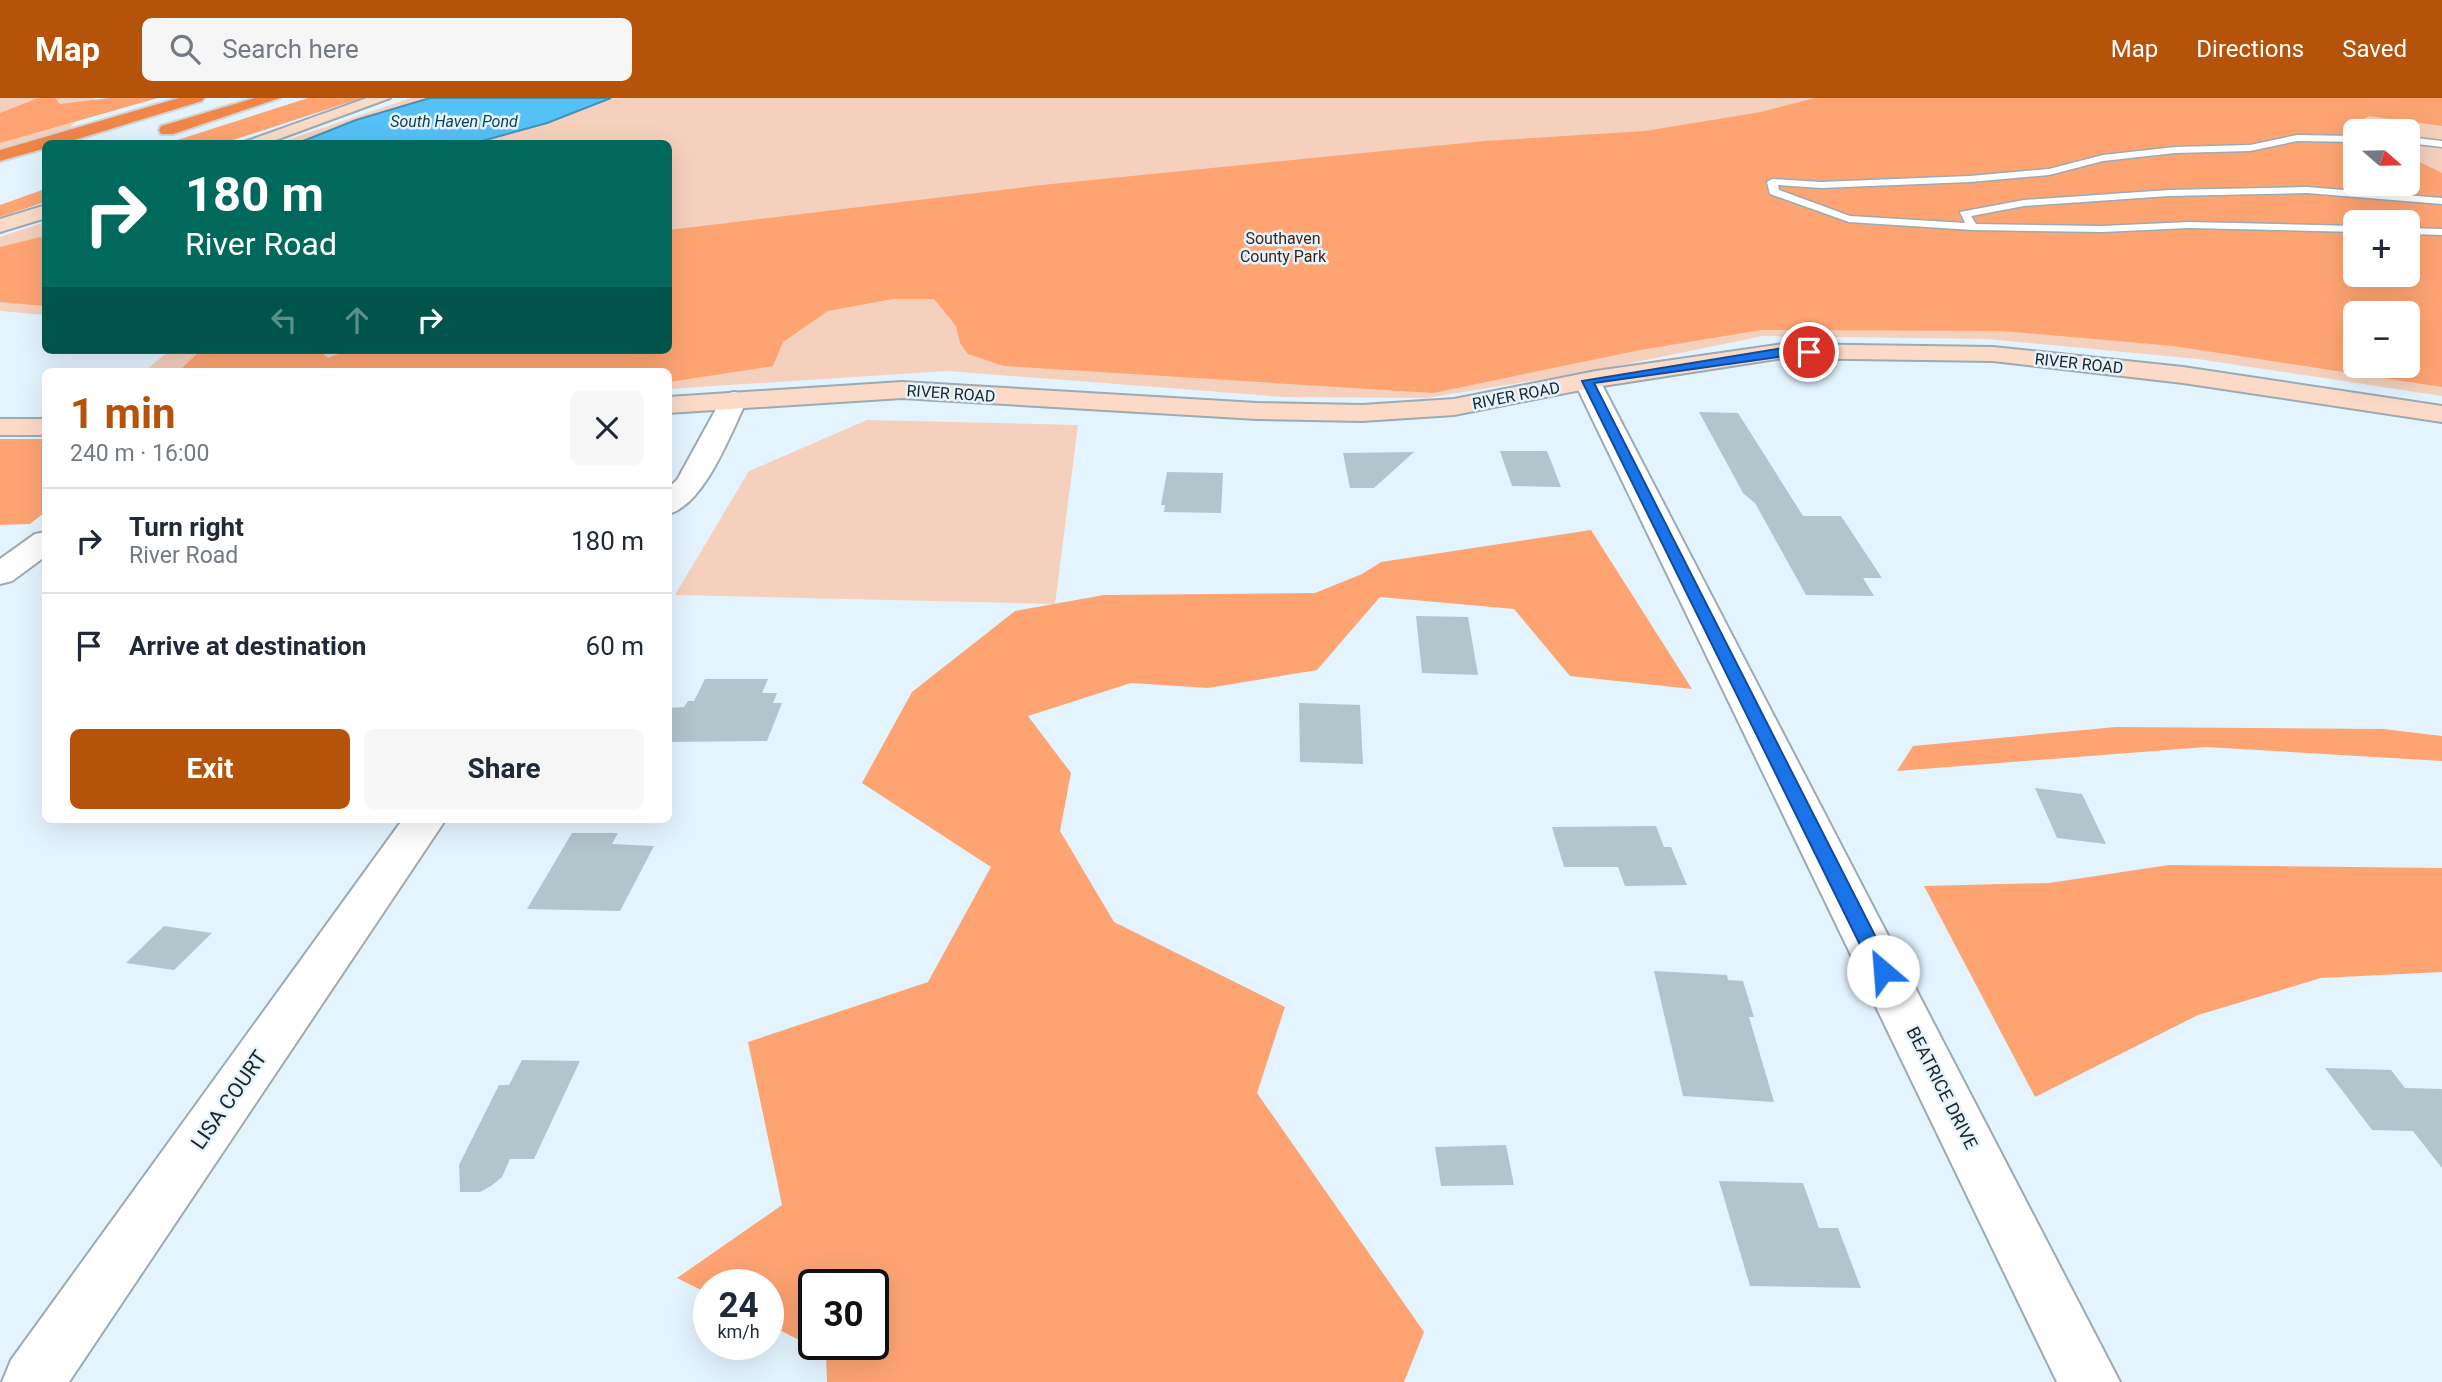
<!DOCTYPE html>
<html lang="en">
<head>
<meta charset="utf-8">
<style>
	body { margin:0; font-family:Roboto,sans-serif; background:#f6f6f7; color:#1f2937; height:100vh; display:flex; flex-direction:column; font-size:26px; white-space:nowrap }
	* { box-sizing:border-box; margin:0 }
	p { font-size:23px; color:#747a83 }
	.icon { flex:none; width:38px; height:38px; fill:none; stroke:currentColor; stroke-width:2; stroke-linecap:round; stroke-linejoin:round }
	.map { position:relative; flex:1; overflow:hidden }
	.sheet { position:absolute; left:42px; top:270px; width:630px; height:455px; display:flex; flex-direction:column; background:#fff; border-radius:10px; box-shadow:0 7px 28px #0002 }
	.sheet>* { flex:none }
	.hud { position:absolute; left:42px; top:42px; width:630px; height:214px; border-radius:10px; box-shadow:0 7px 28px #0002; background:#00695c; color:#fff; overflow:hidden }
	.needle { width:46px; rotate:110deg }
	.controls { position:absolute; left:2343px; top:21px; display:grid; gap:14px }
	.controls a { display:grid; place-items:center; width:77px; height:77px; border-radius:10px; background:#fff; box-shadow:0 7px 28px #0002; font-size:35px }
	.speed { position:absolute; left:693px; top:1171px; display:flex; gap:14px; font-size:35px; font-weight:700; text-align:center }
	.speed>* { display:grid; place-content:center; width:91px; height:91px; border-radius:50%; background:#fff; box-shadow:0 7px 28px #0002; line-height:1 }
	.speed small { font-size:18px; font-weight:400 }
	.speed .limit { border:4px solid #111; border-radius:10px; background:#fff; color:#111 }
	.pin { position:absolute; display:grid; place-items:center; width:60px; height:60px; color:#fff; margin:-30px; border:4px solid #fff; border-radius:50%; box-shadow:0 2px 7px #0007 }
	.me { position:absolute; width:77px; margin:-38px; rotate:333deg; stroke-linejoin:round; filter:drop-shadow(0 0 5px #0008) }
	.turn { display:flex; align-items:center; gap:24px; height:147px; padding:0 28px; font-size:32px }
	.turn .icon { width:91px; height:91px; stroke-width:2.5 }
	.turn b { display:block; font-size:49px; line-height:60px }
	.lanes { display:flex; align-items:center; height:66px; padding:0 28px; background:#0003; justify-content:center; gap:35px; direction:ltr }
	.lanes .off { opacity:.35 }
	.round { display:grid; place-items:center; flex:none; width:74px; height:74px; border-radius:10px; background:#f6f6f7 }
	.headline { display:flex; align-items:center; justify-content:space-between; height:119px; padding:0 28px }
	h1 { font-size:42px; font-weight:700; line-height:52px; color:#b45309 }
	.action { display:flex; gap:14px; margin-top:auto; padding:14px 28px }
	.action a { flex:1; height:80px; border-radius:10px; background:#b45309; color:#fff; font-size:28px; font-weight:700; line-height:80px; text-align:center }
	.action a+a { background:#f6f6f7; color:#1f2937 }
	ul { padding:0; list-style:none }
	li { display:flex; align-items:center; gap:21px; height:105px; padding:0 28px; border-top:2px solid #e0e1e3 }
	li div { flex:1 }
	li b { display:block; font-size:26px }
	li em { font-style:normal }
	header { display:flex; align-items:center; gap:42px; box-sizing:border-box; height:98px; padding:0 35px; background:#b45309; color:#fff }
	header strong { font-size:33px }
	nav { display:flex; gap:38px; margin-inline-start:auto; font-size:24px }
	.search { width:490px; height:63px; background:#f6f6f7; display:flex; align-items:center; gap:18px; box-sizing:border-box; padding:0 24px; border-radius:10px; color:#747a83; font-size:26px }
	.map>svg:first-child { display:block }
	.green { fill:#f5d0bd; fill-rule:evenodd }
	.forest { fill:#fea473; fill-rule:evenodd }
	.water { fill:#55c1f7; stroke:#4592b9; stroke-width:2 }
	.building { fill:#b4c4cd }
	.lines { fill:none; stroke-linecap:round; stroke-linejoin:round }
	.lane-casing { stroke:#9baab3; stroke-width:3 }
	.street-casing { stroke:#9baab3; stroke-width:4 }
	.secondary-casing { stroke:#9baab3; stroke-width:4 }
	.highway-casing { stroke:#d2d4d4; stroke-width:4 }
	.lane { fill:#fff; fill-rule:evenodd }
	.street { fill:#fff; fill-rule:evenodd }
	.secondary { fill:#fbdbc8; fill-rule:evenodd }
	.highway { fill:#f18648; fill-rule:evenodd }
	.route { fill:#1a73e8; stroke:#114b97; stroke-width:2 }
	.labels { text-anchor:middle; stroke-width:5; stroke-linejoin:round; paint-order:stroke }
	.far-water-label { font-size:16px; font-style:italic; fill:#0f3e54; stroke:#e4f4fe }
	.far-park-label { font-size:16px; fill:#46230f; stroke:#e4f4fe }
	.far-street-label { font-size:16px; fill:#202629; stroke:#e4f4fe }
	.street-label { font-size:18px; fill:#202629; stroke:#e4f4fe }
	.near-street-label { font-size:21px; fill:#202629; stroke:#e4f4fe }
</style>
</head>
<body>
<header>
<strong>Map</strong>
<div class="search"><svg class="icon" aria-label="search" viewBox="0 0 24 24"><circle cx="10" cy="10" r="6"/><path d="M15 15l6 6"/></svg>Search here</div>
<nav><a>Map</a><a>Directions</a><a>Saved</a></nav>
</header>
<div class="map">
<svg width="2442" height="1284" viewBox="0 0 2442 1284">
	<rect width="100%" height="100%" fill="#e4f4fe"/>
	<!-- green -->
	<path class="green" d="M0 0H95L68 32 0 51Z
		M411 0H2442V298L2198 261 1988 241 1763 238 1592 273 1427 300 1284 299 947 273 669 291 668 273H145L170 252H668V46L278 45ZM2356 33H2408V86H2356ZM2356 124H2408V177H2356ZM2356 215H2408V268H2356Z
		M45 124V217L0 213V139Z
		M867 322 1078 327 1055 506 675 497 749 373Z"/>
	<!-- forest -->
	<path class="forest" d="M38 0H55L60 6 109 0H158L0 45V15Z
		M308 0H362L224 45H168Z
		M1815 0H2442V28L2369 18 2355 26 2367 33H2356V86H2408V58L2442 75V289L2173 248 2003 233 1761 232 1640 252 1433 295 1004 268 968 256 960 245 956 228 934 201H893L828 213 783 244 773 268 669 284 668 273H179L201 252H318L328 260 350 252H668L669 132 1042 87 1484 43 1645 33 1761 14ZM2356 124H2408V177H2356ZM2356 215H2408V268H2356Z
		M45 91V104L0 119V107Z
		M45 138V208L0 204V149Z
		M0 341H45V414L30 426 0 427Z
		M1591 432 1692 591 1570 578 1514 511 1380 499 1317 572 1208 590 1131 585 1028 618 1071 675 1060 733 1114 824 1285 909 1257 995 1424 1234 1404 1284H827L826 1256 768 1226V1186H709V1196L677 1180 782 1107 748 944 928 884 991 769 862 685 912 594 1015 513 1104 497 1315 495 1362 476 1381 464ZM814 1186H873V1246H814Z
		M2116 629 2383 631 2442 638V663L2206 649 1897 673 1913 648Z
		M2169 767 2442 770V874L2321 880 2198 917 2035 999 1924 788 2049 785Z"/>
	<!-- water -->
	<path class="water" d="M430 0H611L547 25 475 45H298L356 22Z"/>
	<!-- building -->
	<path class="building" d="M1699 314 1738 315 1803 418H1841L1882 480H1863L1874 498 1806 497 1755 405 1743 395Z
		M1500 353H1547L1561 389 1512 388Z
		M1414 354 1374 390H1350L1343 355Z
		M1167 374 1223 375 1221 415 1164 414 1165 407H1161Z
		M1416 518 1468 519 1478 577 1422 575Z
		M705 581H768L762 595H777L773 605H782L767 643 668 644V610L684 609 688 603H694Z
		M1299 605 1360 607 1363 666 1300 664Z
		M2035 690 2082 696 2106 746 2057 740Z
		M1656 728 1664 749H1671L1687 787 1625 788 1618 769H1564L1552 729Z
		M572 735H618L612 746 654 748 620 813 527 811Z
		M164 828 212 835 174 872 126 865Z
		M1654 873 1727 877 1728 882 1743 883 1754 919H1749L1774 1004 1683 998Z
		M522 962 580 963 534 1061H510L502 1079 491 1088 480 1094H460L459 1067 499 987H509Z
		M2325 970 2391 972 2405 990 2442 991V1070L2413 1033 2372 1032Z
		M1506 1047 1514 1087 1441 1088 1435 1049Z
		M1719 1083 1803 1085 1819 1130H1838L1861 1190 1750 1188Z"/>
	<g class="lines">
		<!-- lane casing -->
		<g class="lane-casing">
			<path id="lane" d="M2297 37 2356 38V44L2297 43 2250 53 2175 55 2103 63 2049 77 1970 84 1821 90 1778 87 1779 92 1850 118 1965 125 1960 114 2024 102 2169 92 2307 89 2442 100V106L2307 95 2169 98 2024 108 1971 118 1976 126 2102 128 2189 124 2356 128V134L2189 130 2102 134 1973 132 1849 124 1770 96 1767 84 1772 81 1821 84 1970 78 2049 71 2103 57 2175 49 2250 47Z
				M2408 39 2442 43V49L2408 45Z
				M2408 130 2442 131V137L2408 136Z"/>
		</g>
		<!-- street casing -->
		<g class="street-casing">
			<path id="street" d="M1587 275 1596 278 1600 283 2120 1284H2057L1574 283 1578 278Z
				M734 294 743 296 747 302C731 334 705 407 668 416V390L677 382 721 302 725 296Z
				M46 434V458L12 483 0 486V461L35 436Z
				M403 721H446L69 1284H2L11 1262Z"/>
		</g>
		<!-- secondary casing -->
		<g class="secondary-casing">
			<path id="secondary" d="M367 0H390L265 46H239Z
				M46 107V120L0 134V121Z
				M1783 246 1993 249 2183 269 2442 308V324L2183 285 1993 263 1783 260 1596 289 1454 317 1362 323 1257 321 902 300 668 315V299L902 284 1257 305 1362 307 1454 301 1596 273Z
				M0 321H46V337H0Z"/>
		</g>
		<!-- highway casing -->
		<g class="highway-casing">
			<path id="highway" d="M179 0H204L202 3 61 46H46V50L0 63V52Z
				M255 0H280L173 36H161L159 32 161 28Z"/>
		</g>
		<!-- lane -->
		<use href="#lane" class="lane"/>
		<!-- street -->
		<use href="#street" class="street"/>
		<!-- secondary -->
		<use href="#secondary" class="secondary"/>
		<!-- highway -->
		<use href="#highway" class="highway"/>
	</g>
	<!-- route -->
	<path class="route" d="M1783 250 1809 251 1814 254 1594 285 1893 873 1883 880 1873 873 1582 283Z"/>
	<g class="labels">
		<!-- far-water labels -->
		<g class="far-water-label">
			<text x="454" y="29">South Haven Pond</text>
		</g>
		<!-- far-park labels -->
		<g class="far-park-label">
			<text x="1283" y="146">Southaven<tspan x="1283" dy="18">County Park</tspan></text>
		</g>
		<!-- far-street labels -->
		<g class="far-street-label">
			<text transform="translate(2079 265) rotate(6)" y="6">RIVER ROAD</text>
			<text transform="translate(951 295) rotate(4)" y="6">RIVER ROAD</text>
			<text transform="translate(1516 297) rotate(-11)" y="6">RIVER ROAD</text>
		</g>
		<!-- street labels -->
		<g class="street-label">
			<text transform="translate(1942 990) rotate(63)" y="6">BEATRICE DRIVE</text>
		</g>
		<!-- near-street labels -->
		<g class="near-street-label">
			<text transform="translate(229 1002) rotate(-55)" y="7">LISA COURT</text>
		</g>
	</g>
</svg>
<div class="controls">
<a><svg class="needle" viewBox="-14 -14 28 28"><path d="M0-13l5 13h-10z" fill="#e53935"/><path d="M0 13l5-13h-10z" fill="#747a83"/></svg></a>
<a>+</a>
<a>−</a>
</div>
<div class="speed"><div>24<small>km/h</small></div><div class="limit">30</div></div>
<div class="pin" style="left:1809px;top:254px;background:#d93025"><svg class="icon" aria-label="arrive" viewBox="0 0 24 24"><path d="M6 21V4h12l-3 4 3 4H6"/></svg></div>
<svg class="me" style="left:1883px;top:873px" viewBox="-20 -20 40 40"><circle r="19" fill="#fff"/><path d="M0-13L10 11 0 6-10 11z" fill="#1a73e8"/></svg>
<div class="hud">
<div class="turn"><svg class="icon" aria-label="right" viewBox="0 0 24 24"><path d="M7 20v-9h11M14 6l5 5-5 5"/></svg><div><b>180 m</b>River Road</div></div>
<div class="lanes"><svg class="icon off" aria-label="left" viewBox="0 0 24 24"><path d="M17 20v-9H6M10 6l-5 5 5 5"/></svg><svg class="icon off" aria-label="ahead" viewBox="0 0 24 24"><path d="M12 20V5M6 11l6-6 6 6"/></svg><svg class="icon" aria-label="right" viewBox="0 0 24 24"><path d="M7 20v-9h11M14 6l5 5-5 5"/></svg></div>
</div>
<section class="sheet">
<div class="headline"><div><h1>1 min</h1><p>240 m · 16:00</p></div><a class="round"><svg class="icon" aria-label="close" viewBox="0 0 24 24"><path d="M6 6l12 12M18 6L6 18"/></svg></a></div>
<ul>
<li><svg class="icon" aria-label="right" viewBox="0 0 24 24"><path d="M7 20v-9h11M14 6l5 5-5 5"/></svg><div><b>Turn right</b><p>River Road</p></div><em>180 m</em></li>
<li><svg class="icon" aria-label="arrive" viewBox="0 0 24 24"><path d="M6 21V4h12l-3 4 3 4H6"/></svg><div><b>Arrive at destination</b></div><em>60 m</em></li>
</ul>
<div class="action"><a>Exit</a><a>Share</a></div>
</section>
</div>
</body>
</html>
